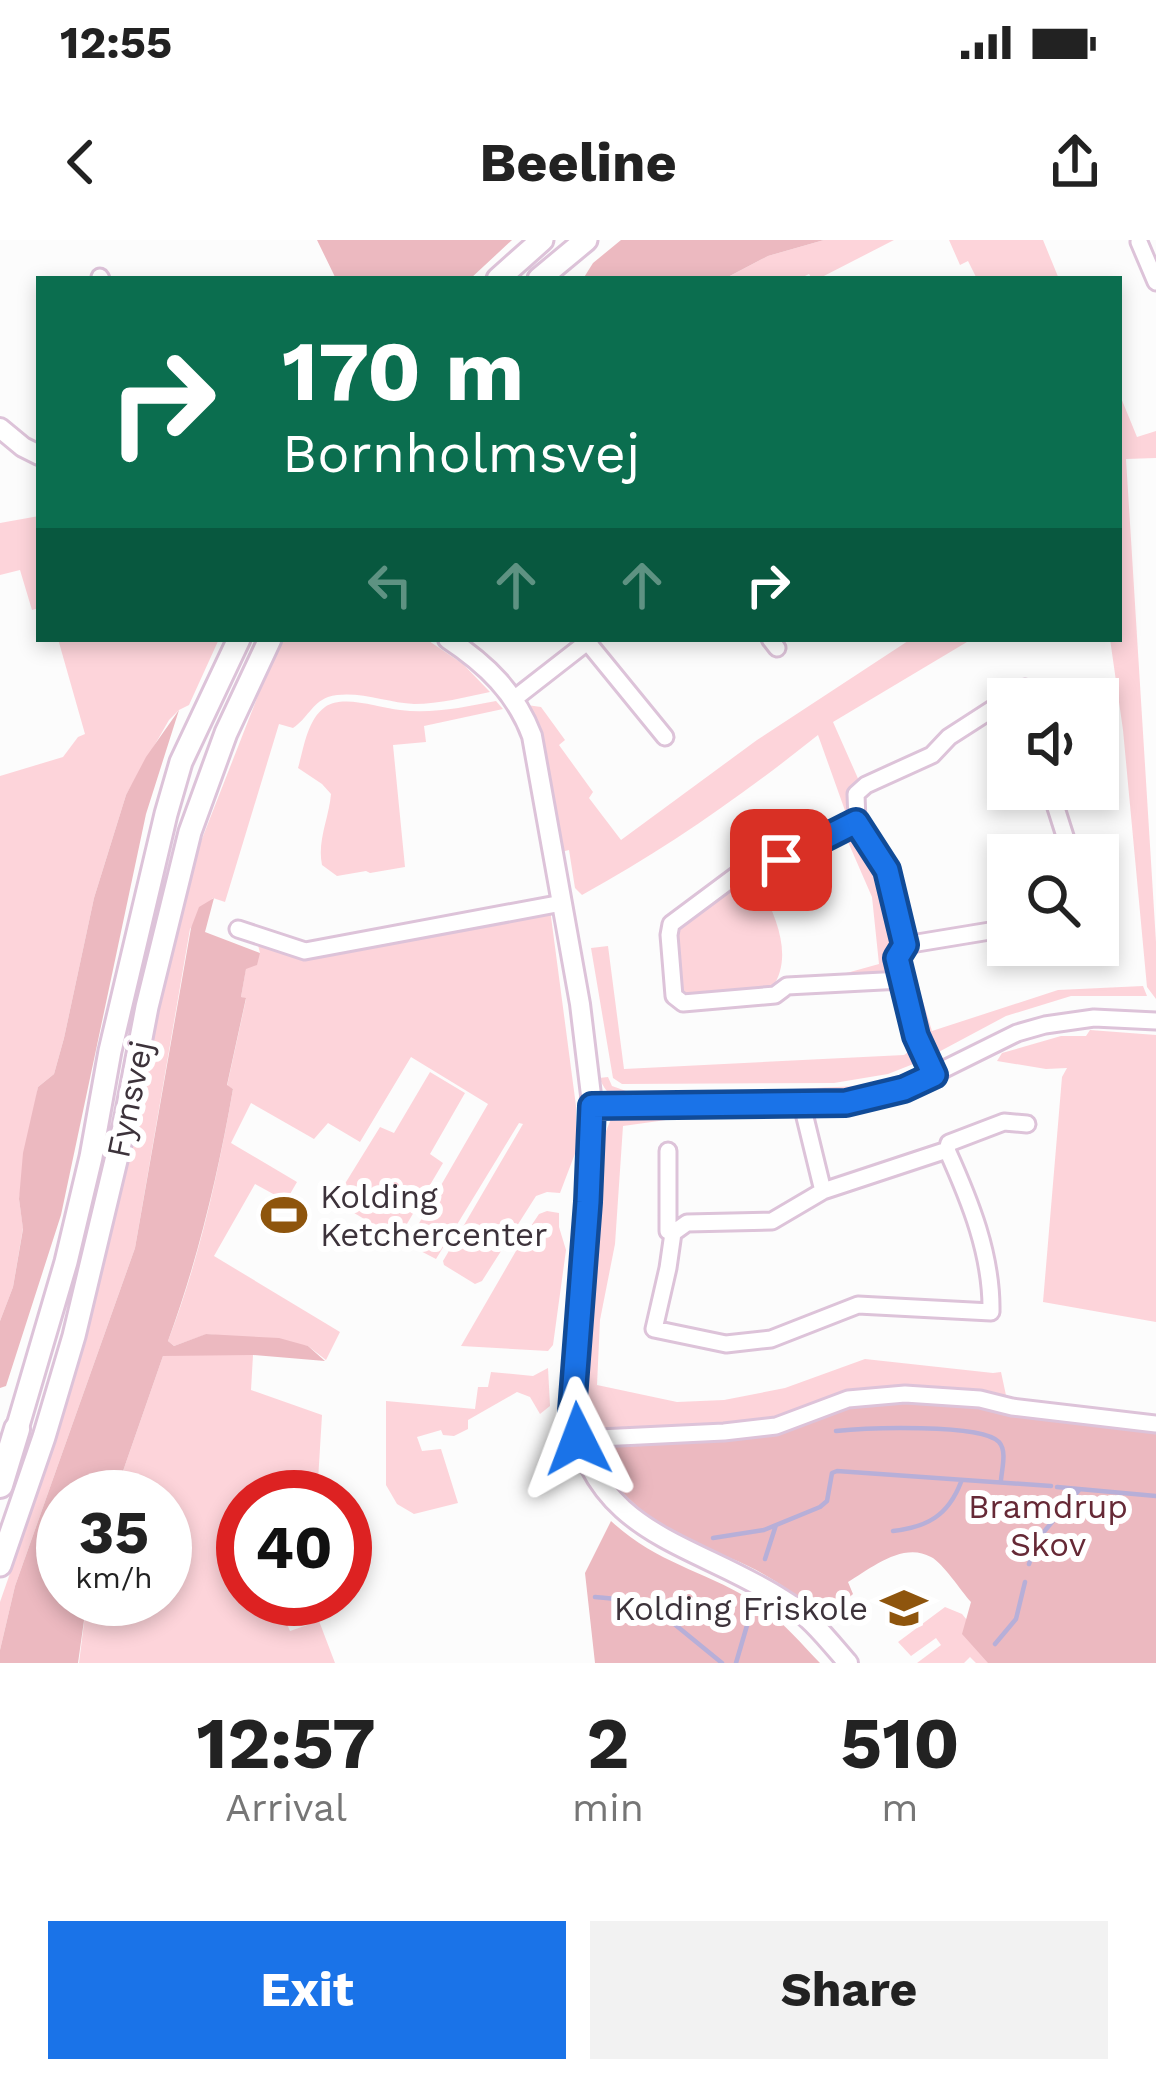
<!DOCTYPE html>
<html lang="en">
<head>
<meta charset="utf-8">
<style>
	body { margin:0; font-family:"Work Sans",sans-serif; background:#f2f2f2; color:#222; height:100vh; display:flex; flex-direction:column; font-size:45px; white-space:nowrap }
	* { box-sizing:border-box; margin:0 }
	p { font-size:39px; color:#767676 }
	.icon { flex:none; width:66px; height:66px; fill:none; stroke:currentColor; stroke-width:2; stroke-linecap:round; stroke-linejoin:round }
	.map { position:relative; height:1423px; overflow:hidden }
	.sheet { display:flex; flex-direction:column; background:#fff; flex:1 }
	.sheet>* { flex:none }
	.hud { position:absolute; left:36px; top:36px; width:1086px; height:366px; border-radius:0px; box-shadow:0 6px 18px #0003; background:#0b6e4f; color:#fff; overflow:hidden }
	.controls { position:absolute; left:987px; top:438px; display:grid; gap:24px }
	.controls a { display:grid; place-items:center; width:132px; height:132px; border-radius:0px; background:#fff; box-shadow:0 6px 18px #0003; font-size:60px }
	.speed { position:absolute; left:36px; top:1230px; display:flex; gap:24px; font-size:60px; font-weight:700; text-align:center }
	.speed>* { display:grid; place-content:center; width:156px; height:156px; border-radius:50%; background:#fff; box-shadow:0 6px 18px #0003; line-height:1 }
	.speed small { font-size:30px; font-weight:400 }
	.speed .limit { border:18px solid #d22; background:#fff; color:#111 }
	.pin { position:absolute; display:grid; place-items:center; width:102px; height:102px; color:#fff; margin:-51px; border-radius:24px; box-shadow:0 6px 18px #0006 }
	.me { position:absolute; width:132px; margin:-66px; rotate:357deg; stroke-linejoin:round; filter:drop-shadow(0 0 9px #0008) }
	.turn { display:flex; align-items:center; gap:42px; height:252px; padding:0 48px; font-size:54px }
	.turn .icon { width:156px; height:156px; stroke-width:2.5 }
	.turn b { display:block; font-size:84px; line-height:102px }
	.lanes { display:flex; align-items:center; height:114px; padding:0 48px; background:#0003; justify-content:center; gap:60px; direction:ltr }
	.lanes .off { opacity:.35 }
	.eta { display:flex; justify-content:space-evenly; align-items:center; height:204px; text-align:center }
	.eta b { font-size:72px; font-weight:700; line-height:84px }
	.button { display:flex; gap:24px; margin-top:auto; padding:24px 48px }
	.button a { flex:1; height:138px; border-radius:0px; background:#1a73e8; color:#fff; font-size:48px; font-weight:700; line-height:138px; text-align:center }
	.button a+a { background:#f2f2f2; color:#222 }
	.status { display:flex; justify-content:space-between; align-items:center; height:84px; padding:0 60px; background:#fff; direction:ltr }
	.status svg { height:33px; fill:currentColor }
	header { display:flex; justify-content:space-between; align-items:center; height:156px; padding:0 48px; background:#fff; font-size:54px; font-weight:700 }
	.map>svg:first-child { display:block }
	.green { fill:#fdd4da }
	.forest { fill:#ecb9c0 }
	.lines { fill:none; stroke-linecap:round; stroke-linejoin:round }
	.stream { stroke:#b7afd8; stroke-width:4.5 }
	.minor-casing { stroke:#ddc3d9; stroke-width:21 }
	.tertiary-casing { stroke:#ddc3d9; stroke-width:24 }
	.secondary-casing { stroke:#ddc3d9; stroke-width:27 }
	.trunk-casing { stroke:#ddc3d9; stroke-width:30 }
	.minor { stroke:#fff; stroke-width:15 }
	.tertiary { stroke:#fff; stroke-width:18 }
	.secondary { stroke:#fff; stroke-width:21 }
	.trunk { stroke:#fff; stroke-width:24 }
	.route-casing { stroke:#114b97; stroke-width:30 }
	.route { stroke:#1a73e8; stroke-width:21 }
	.labels { text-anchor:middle; stroke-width:12; stroke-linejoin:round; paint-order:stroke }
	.street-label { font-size:33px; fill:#3d333b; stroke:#fff }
	.poi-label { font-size:33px; fill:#3d333b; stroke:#fff; text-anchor:start }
	.park-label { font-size:33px; fill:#662936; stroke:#fff }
</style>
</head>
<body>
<div class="status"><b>12:55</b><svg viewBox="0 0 49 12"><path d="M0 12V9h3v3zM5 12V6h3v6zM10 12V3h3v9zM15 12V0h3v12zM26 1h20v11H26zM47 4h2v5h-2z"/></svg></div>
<header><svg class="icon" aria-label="back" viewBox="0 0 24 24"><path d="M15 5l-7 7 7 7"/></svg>Beeline<svg class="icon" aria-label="share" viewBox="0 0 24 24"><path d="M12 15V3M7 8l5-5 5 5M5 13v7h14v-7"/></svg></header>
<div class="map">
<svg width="1156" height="1423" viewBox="0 0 1156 1423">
	<rect width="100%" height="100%" fill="#fcfcfc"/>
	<!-- green -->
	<path class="green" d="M824 0H894L818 39H812L809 34 799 39H724L768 16Z
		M949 0H1043L1059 39H977L968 21 960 25Z
		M1119 153 1137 197 1156 191V218L1126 219 1156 702V759L1147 747 1123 490 1110 399H1119Z
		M39 276V368L32 370 20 330 0 335V283Z
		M58 399H219L189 465 179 470 169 480 126 555 94 658 64 798 54 834 38 847 19 959 23 988 13 1047 0 1081V536L63 517 78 497 85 494Z
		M284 399H426L463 424 490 452C465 457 440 464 414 464 387 463 355 449 328 457 312 463 307 479 293 488L279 484 225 662 213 658 190 689 135 1008 15 1346 0 1410V1362L45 1233 82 1098 119 956 171 708 198 609 268 430Z
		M911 399H972L833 482 860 543 848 579 818 495C743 555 666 609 582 655L575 648 569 610 561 612 527 465 541 467 565 500 559 505 593 552 589 558 621 600 757 500Z
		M496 461 503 469 424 486 426 502 393 505 405 627 370 633 366 631 337 636 322 625C317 601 329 578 331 554L322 544 298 528C304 508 307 480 325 467 343 454 379 468 400 470 432 474 465 467 496 461Z
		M854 592 879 632 896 706 889 716 888 737 847 738 843 734 879 724 872 657 845 595Z
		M749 639 758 641C774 673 795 715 772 748L688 756 679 752 676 688 737 642Z
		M550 669 576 866V911L560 953 547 952 536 956 482 1041 475 1044 444 1025 443 1021 523 884 519 883 436 1019 407 1004 488 864 411 817 360 902 328 883 314 899 251 863 231 903 297 942 286 961 255 944 214 1016 340 1092 326 1120 308 1106 207 1094 174 1106 168 1101C199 1020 218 935 233 849L227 846 246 759 241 757 246 728 253 724 260 713 258 705 307 717Z
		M608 706 624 829 904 815 914 808 921 821 888 834 834 843 622 844 613 838 591 708Z
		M907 709 932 791 1058 750 1143 746 1147 756H1071L1006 776 933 815C920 791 897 735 907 709Z
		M1090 790 1156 795V1082L1043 1062 1062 837 1067 828 1046 829 997 821 1002 813 1061 796H1086Z
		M924 828V832C847 867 756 855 674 854 656 854 635 860 618 857 607 855 604 847 599 838L608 837 612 846 626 851 771 850 859 846Z
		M430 832 465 853 430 914 443 923 398 999 344 967 338 955 380 887 394 893Z
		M665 869 666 880 623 886 615 1004 600 1080 597 1145 677 1162 724 1160 785 1148 865 1119 993 1133 1001 1132 1007 1160 878 1149 779 1180 732 1188 607 1189 584 1186 580 1177 602 901 611 879 617 875Z
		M547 971 559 973V987L566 1010 553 1105 548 1111 461 1106 527 992 539 974Z
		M197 1113 253 1115 251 1150 322 1175 317 1257H243V1359H276L290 1391 319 1381 335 1423H79L87 1359H165V1257H114L163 1116Z
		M548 1128 550 1166 540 1174 530 1157 517 1152 468 1180V1189L454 1196 443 1195 441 1190 417 1197 422 1211 441 1209 458 1263 414 1274 397 1264 386 1245V1161L475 1169 478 1147H488L491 1132 533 1136Z
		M945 1367 962 1374 1002 1423H976L970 1417 964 1423H917L941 1405 936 1398 911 1416 898 1402Z"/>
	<!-- forest -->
	<path class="forest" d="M317 0H512L470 39H336Z
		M621 0H824L768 16 724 39H583L593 23Z
		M179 470 146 574 61 975 6 1146 0 1148V1081L13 1047 23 989 19 959 23 913 38 847 54 834 64 798 94 658 126 555 146 517Z
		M214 658 205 692 260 713 257 725 246 729 241 757 246 758 227 845 233 849C218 935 198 1019 168 1101L174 1106 206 1094 279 1098 308 1106 325 1121 253 1115 163 1116 114 1257H63V1359H87L78 1423H0V1410L15 1346 135 1008 191 688 199 667Z
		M944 1162 1156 1190V1423H988L962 1394 971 1362C961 1351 943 1323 931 1317 903 1301 870 1329 848 1342L853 1354 824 1380C801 1358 777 1340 748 1326 726 1315 702 1309 680 1297 646 1279 621 1252 597 1223L600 1208 612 1201 784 1189 861 1163Z
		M611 1281C655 1322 701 1330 750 1359 777 1375 799 1401 820 1423H595L585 1333Z"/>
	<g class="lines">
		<!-- stream -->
		<path class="stream" d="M836 1191C864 1188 981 1183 999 1202 1007 1211 1002 1228 1001 1240
			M1057 1247 1156 1256
			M893 1291C927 1287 948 1276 961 1242
			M713 1298 764 1290 820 1267 827 1261 832 1233 837 1231 1051 1246
			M765 1319 776 1285
			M1029 1324 1037 1300 1079 1250
			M595 1357 628 1360
			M651 1365 722 1423
			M995 1404 1016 1379 1025 1342
			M736 1423 753 1365"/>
		<!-- minor casing -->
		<g class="minor-casing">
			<path id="minor" d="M1139 2 1156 42
				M100 37 101 39
				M585 399 665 497
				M770 399 777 408
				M514 459 591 399
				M1050 549 1071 615
				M857 582 761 631 738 634 671 684 669 695 674 756 683 763 775 755 787 746 902 740
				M238 689 305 711 562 663
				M905 705 1008 688
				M934 835 916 796 897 718 905 705 888 630 857 582 856 554 866 545 932 515 949 497 1025 448 1034 452 1037 459
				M802 865 823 951 772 981 687 983 673 993 668 1028 654 1089 726 1104 771 1099 858 1065 991 1072C992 1015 970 961 947 910L823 951
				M592 866 846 863 904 849 1017 793 1045 785 1094 778 1156 781
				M947 910 949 903 1004 882 1027 884
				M668 911V991L673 993
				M578 1199 724 1192 776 1186 848 1159 905 1154 980 1159 1012 1167 1156 1184"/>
		</g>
		<!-- tertiary casing -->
		<g class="tertiary-casing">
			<path id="tertiary" d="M0 188 23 207 39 215
				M448 399C486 424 516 453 532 496L580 764 591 855 588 961 572 1171C593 1296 693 1302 782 1359 809 1375 828 1400 848 1423"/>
		</g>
		<!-- secondary casing -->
		<g class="secondary-casing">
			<path id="secondary" d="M498 39 542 0
				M539 39 586 0
				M17 1189 66 1022 91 917 110 811 166 574 181 522 239 399
				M0 1325 44 1197 74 1096 124 887 147 767 190 592 226 493 270 399"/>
		</g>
		<!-- trunk casing -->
		<g class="trunk-casing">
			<path id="trunk" d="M0 1245 17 1189"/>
		</g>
		<!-- minor -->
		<use href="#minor" class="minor"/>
		<!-- tertiary -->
		<use href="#tertiary" class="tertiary"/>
		<!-- secondary -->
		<use href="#secondary" class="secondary"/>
		<!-- trunk -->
		<use href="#trunk" class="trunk"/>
	</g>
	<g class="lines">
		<!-- route casing -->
		<g class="route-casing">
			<path id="route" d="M578 1199 572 1171 588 962 592 866 846 863 904 849 934 835 916 796 897 718 905 705 887 630 856 582 781 620"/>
		</g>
		<!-- route -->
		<use href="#route" class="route"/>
	</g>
	<!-- icons -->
	<defs>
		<g id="stadium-bare" transform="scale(3.6)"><path d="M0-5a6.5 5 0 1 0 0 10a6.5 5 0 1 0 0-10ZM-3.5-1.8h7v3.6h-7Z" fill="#8e550d" stroke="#fff" stroke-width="2.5" paint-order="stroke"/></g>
		<g id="school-bare" transform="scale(3.6)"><path d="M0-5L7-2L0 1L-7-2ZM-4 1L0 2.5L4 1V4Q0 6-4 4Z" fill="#8e550d" stroke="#fff" stroke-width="2.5" paint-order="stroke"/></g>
	</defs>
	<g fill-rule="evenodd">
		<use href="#stadium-bare" x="284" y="975"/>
		<use href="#school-bare" x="904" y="1368"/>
	</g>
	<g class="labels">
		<!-- street labels -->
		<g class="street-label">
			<text transform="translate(129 859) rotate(-78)" y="12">Fynsvej</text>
		</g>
		<!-- poi labels -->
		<g class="poi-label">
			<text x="320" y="968">Kolding<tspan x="320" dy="38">Ketchercenter</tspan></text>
			<text x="868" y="1380" text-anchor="end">Kolding Friskole</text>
		</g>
		<!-- park labels -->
		<g class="park-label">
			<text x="1048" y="1278">Bramdrup<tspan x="1048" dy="38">Skov</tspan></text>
		</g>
	</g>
</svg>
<div class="controls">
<a><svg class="icon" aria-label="sound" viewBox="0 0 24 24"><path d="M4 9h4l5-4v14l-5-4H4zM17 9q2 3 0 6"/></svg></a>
<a><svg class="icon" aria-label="search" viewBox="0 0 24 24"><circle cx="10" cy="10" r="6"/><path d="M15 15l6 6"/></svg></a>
</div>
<div class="speed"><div>35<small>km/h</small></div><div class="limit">40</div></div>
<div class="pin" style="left:781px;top:620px;background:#d93025"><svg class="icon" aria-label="arrive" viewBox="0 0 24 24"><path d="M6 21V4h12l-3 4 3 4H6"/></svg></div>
<svg class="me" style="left:578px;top:1199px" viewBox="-20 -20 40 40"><path d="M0-17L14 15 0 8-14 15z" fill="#1a73e8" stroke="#fff" stroke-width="4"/></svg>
<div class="hud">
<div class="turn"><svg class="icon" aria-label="right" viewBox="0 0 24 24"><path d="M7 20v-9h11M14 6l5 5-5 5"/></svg><div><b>170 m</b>Bornholmsvej</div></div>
<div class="lanes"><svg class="icon off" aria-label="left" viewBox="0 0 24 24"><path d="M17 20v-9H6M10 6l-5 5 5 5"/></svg><svg class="icon off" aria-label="ahead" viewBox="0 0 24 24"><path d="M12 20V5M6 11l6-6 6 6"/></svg><svg class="icon off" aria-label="ahead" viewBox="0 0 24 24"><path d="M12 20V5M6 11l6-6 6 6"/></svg><svg class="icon" aria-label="right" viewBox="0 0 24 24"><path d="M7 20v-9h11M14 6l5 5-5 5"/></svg></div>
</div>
</div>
<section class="sheet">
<div class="eta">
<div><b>12:57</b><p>Arrival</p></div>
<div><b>2</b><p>min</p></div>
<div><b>510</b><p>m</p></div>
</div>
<div class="button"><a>Exit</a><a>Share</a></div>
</section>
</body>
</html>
